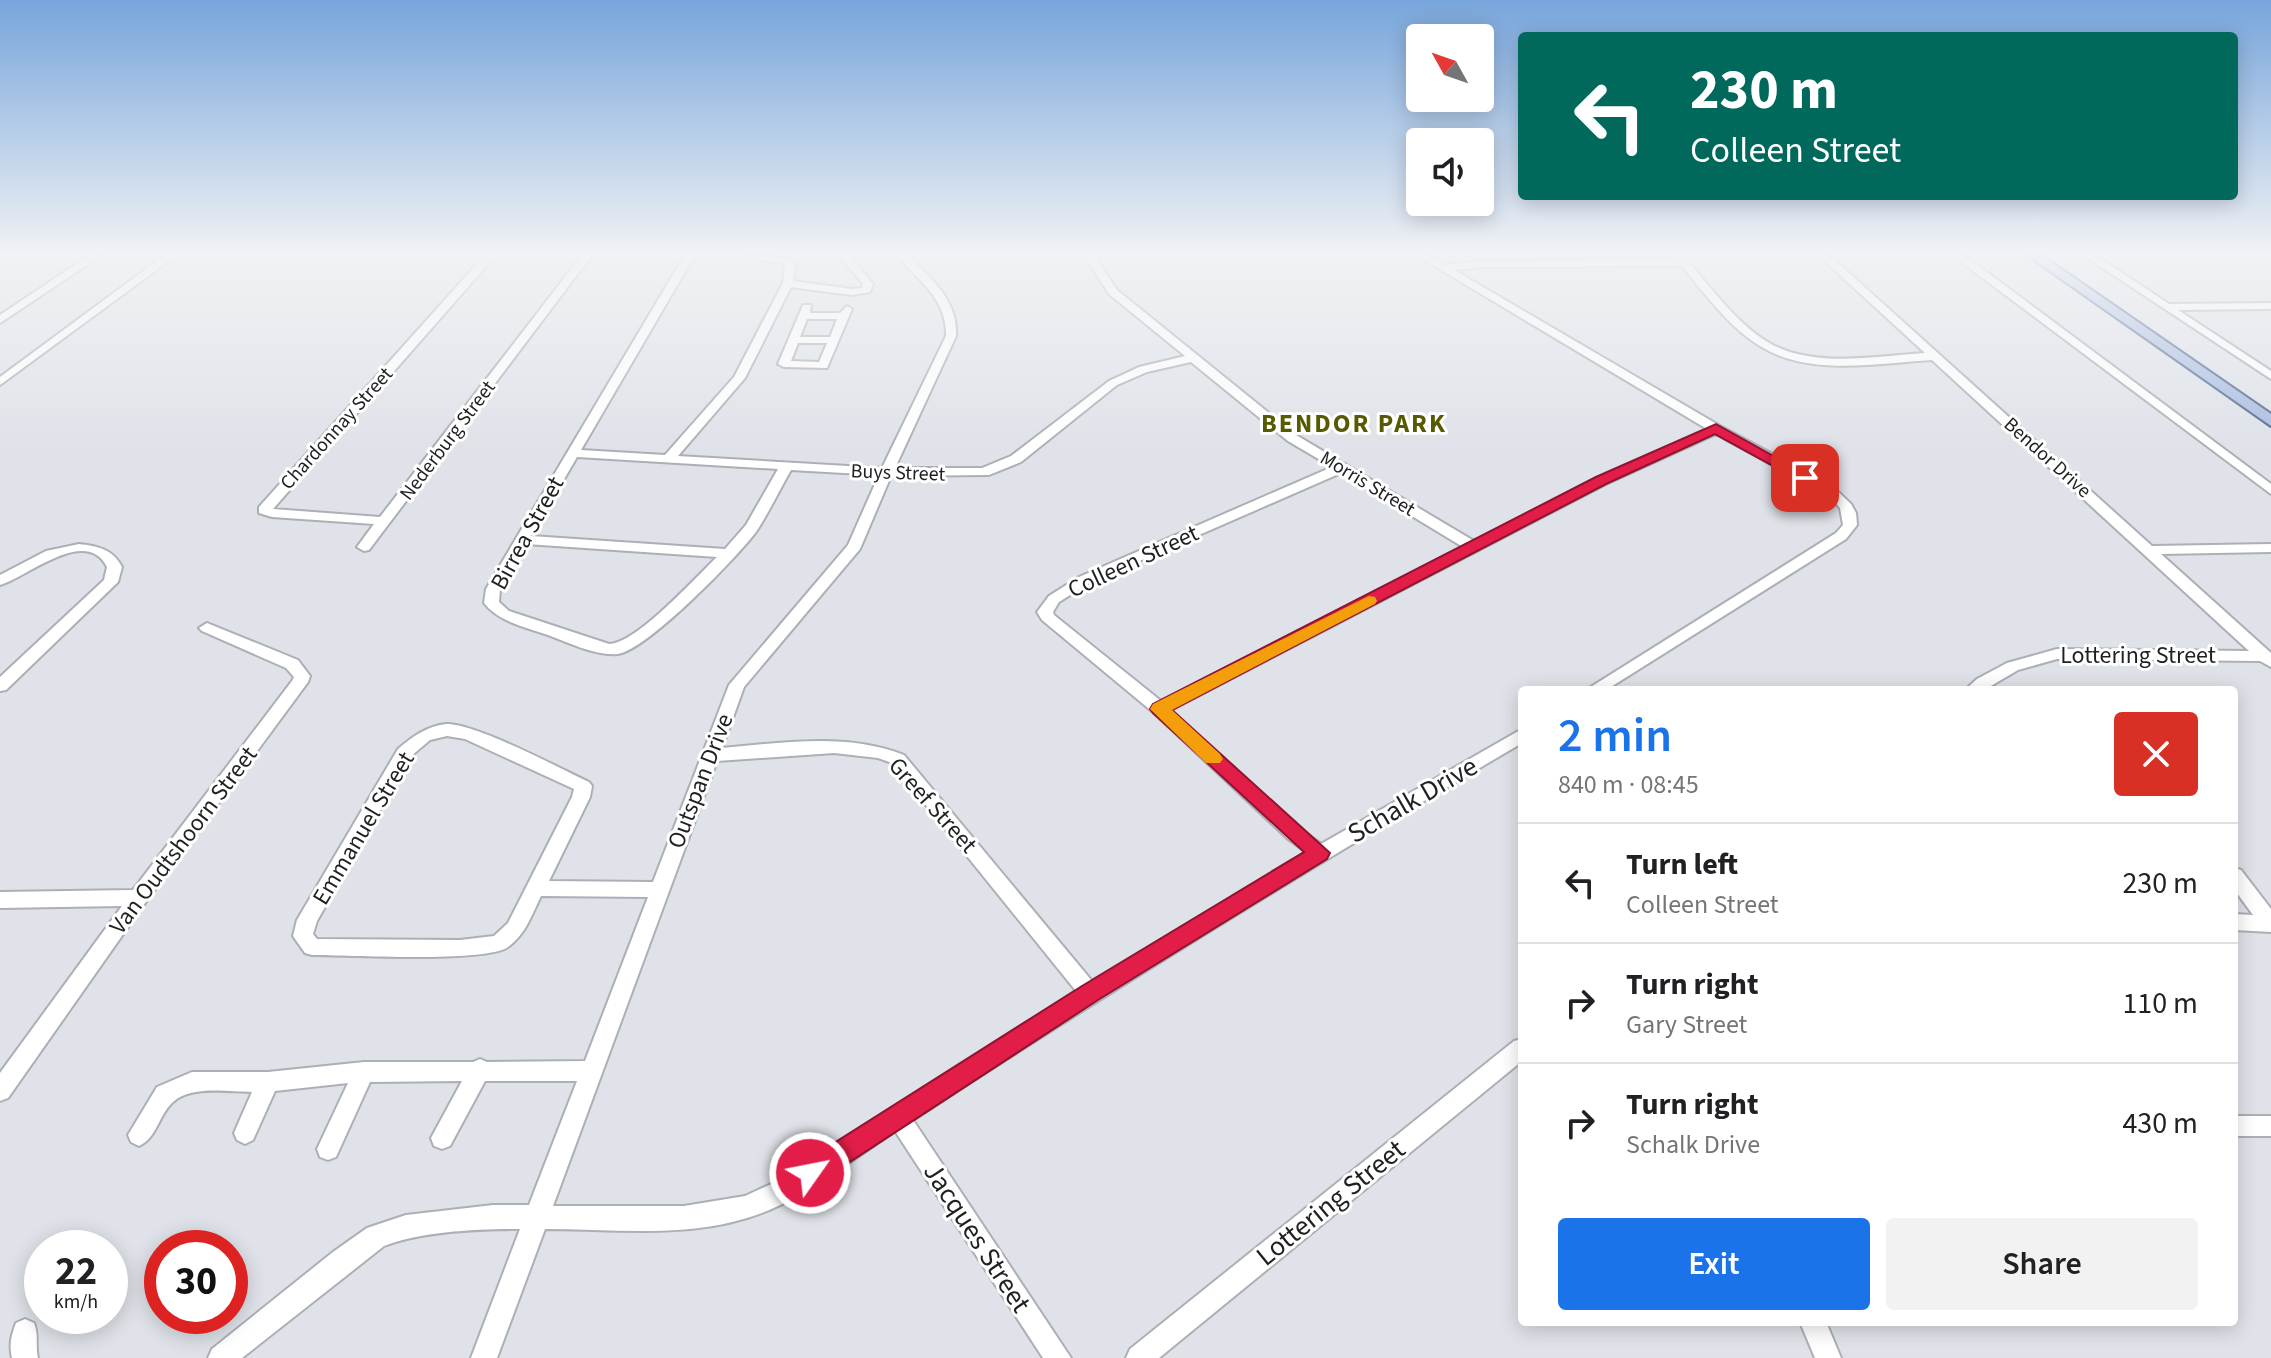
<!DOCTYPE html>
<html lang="en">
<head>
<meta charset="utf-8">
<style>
	body { margin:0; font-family:"Source Sans 3",sans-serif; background:#f2f2f2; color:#202124; height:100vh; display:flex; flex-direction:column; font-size:30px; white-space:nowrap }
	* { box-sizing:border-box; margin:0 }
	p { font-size:26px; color:#757577 }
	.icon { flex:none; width:44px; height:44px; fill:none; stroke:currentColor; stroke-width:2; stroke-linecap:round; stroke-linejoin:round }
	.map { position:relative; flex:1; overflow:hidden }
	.sheet { position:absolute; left:1518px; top:686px; width:720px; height:640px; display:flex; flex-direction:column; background:#fff; border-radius:8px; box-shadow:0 4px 20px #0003 }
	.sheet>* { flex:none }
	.guide { position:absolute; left:1518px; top:32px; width:720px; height:168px; border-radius:8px; box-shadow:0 4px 20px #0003; background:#00695c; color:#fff; overflow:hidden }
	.needle { width:52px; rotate:310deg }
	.controls { position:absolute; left:1406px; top:24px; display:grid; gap:16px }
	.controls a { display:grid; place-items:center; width:88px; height:88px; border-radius:8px; background:#fff; box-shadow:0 4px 20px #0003; font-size:40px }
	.speed { position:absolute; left:24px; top:1230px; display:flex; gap:16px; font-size:40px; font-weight:700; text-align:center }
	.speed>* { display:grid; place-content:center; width:104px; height:104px; border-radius:50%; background:#fff; box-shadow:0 4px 20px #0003; line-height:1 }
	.speed small { font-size:20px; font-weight:400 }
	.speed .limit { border:12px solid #d22; background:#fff; color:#111 }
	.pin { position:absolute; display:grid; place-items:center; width:68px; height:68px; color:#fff; margin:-34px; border-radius:16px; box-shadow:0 4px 12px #0006 }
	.me { position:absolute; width:88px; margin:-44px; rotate:57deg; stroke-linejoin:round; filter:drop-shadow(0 0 6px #0008) }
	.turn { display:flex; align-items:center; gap:28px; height:168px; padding:0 40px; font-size:36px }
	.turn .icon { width:104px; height:104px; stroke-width:2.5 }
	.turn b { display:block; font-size:56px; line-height:68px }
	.round { display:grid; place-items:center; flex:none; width:84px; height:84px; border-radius:8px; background:#f2f2f2 }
	.overview { display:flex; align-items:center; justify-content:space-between; height:136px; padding:0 40px }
	h1 { font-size:48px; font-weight:600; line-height:60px; color:#1a73e8 }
	.action { display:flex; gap:16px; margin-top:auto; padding:16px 40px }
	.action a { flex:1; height:92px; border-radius:8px; background:#1a73e8; color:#fff; font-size:32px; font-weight:600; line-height:92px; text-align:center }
	.action a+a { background:#f2f2f2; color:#202124 }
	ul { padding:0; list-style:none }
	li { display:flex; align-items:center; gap:24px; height:120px; padding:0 40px; border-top:2px solid #e0e0e0 }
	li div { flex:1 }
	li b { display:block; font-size:30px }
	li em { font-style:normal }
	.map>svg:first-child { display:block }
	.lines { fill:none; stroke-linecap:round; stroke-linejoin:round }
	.minor-casing { stroke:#acafb5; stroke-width:4 }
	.major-casing { stroke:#556a91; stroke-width:4 }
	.minor { fill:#fff; fill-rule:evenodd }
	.major { fill:#aabee1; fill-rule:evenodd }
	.route { fill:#e11d48; stroke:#92132f; stroke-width:2 }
	.slow { fill:#f59e0b }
	.labels { text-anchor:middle; stroke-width:6; stroke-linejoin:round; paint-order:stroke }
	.far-street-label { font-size:20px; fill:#1f2022; stroke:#fff }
	.street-label { font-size:24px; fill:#1f2022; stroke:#fff }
	.far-district-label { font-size:26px; font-weight:bold; letter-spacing:2px; fill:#575a00; stroke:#fff }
	.near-street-label { font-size:28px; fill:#1f2022; stroke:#fff }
</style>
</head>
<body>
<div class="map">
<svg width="2271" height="1358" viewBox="0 0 2271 1358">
	<rect width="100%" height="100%" fill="#dfe3e9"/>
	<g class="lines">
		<!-- minor casing -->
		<g class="minor-casing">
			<path id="minor" d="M90 255H102L0 323V315Z
				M165 255H177L0 385V377Z
				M485 255H496L273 509 380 517 582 255H592L369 550 364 551 357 547 374 524 272 517 259 513V507Z
				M688 255H699L689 265 581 450 665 455 734 377 783 283 785 266 783 263 735 255 789 258 795 266 793 281 852 289 862 288 863 284 839 255H849L873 284 870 292 852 295 791 287 745 378 678 456 882 468 946 336C947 298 919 282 897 255H908C931 280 958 299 956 336L895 468H982L1011 456 1109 381 1139 367 1185 356 1109 294 1084 255H1094L1117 290 1296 435 1474 541 1596 478 1707 429 1416 255H1428L1445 265 1482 261 1677 260 1673 255H1683C1709 285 1736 324 1771 344 1816 368 1876 356 1925 353L1818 255H1829L2152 546 2271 544V552L2161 554 2271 653V667L2260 661 2057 659 2018 670 1984 690H1965L1977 679 2007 663 2057 649 2249 651 1932 360C1878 363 1809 377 1760 346 1729 327 1705 294 1682 266L1482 267 1454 270 1720 426 1832 486 1851 504 1856 513 1857 525 1846 539 1606 690H1586L1836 533 1843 525 1840 508 1828 495 1716 434 1606 484 1171 710 1300 829 1321 844 1522 729V743C1316 864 1113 989 913 1120L1071 1358H1043L895 1131C849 1162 801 1202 747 1218 683 1238 611 1229 545 1229L497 1358H471L520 1229C479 1229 423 1231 384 1246L242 1358H208L212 1349 333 1252 367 1228 406 1215 493 1205H529L577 1081H485L450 1146 442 1149 434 1146 431 1138 462 1081 370 1082 336 1157 328 1160 320 1157 317 1149 348 1083 275 1091 253 1140 245 1144 237 1140 234 1133 252 1092C230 1092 191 1085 173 1102 159 1114 157 1138 139 1146L131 1142 128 1135 157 1087 192 1072H268L364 1062H473L480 1059 487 1062 585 1061 648 897 541 896C532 914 526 934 508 947 486 963 347 955 312 955L305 953 293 936 297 920 398 749C412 737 427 726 446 724 475 723 559 768 589 782L592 786 590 797 549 881 653 882 729 685 848 545 879 475 791 470C780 489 770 510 758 529 740 555 647 650 618 654 595 656 570 643 548 635 525 627 499 622 484 603L486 589 680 263ZM1191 362 1288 441 1332 467 1079 577 1049 596 1037 612 1042 620 1154 713 1288 839 1306 852 1092 981 904 755C846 732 782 743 722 748L744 687 860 549 891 476 989 475 1021 462 1117 385 1147 372ZM577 457 778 469 746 525 725 549 531 536ZM1341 473 1463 547 1161 701 1054 615 1053 612 1059 602 1089 583ZM526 544 717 557C696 577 636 644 609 644L509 611 499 602 500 589ZM447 736 465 739 574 789 572 797 508 923 494 936 460 940 317 939 313 934 317 921 410 757 430 740ZM834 753 878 758 892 763 1076 991 780 1180 745 1196 684 1206H553L717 761Z
				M1952 255H1964L2271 484V494Z
				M2083 255H2095L2169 304 2271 303V309L2178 310 2271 371V379Z
				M803 305H811L810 313H840L847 306 852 309 827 368 784 367 778 364ZM807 319H837L830 337H800ZM798 343H827L819 362 791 361Z
				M79 544C97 546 113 549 122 567L118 582 6 690 0 691V677L104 580 107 567C86 525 26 578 0 585V575L46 551Z
				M207 623 298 660 310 676 308 682 145 903 8 1098 0 1101V1073L122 906 0 908V892L133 890 292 681 294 677 286 668 202 631 199 628Z
				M2234 868 2241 870 2271 909V932L2234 930V914L2253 915 2234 889Z
				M1522 1039V1061L1159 1358H1126L1130 1349 1514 1041Z
				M2234 1116H2271V1136H2234Z
				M25 1319 34 1323C39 1335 35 1345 38 1358H12C9 1345 11 1336 16 1323Z
				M1800 1322H1826L1841 1358H1815Z"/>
		</g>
		<!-- major casing -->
		<g class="major-casing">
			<path id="major" d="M2027 255H2041L2271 414V426Z"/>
		</g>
		<!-- minor -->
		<use href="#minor" class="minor"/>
		<!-- major -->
		<use href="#major" class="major"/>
	</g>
	<!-- sky -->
	<linearGradient id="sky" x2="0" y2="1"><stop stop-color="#77a5db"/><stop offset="0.57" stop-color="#f1f2f5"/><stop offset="1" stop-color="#f1f2f5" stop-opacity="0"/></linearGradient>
	<rect width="2271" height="445" fill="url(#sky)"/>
	<!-- route -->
	<path class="route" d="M1716 424 1813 478 1811 481H1800L1715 434 1606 484 1172 710 1330 853 1327 859 1098 1000 819 1182 810 1186 801 1182 797 1173 801 1164 1082 986 1304 852 1153 713 1150 709 1153 704 1596 477Z"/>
	<!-- slow -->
	<path class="slow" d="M1369 596 1375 597 1377 601 1375 604 1172 710 1220 754 1223 759 1220 763H1206L1150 709 1153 704Z"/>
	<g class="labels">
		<!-- far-street labels -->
		<g class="far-street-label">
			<text transform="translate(336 428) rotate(-48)" y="7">Chardonnay Street</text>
			<text transform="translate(447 440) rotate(-53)" y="7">Nederburg Street</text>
			<text transform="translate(2048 457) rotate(42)" y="7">Bendor Drive</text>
			<text transform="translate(898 472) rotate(2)" y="7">Buys Street</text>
			<text transform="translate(1368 483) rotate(31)" y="7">Morris Street</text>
		</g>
		<!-- street labels -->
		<g class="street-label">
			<text transform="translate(527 533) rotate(-61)" y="8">Birrea Street</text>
			<text transform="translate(1133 561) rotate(-25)" y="8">Colleen Street</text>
			<text x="2138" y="663">Lottering Street</text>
			<text transform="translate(700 781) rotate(-69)" y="8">Outspan Drive</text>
			<text transform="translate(933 805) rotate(48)" y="8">Greef Street</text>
			<text transform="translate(363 828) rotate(-59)" y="8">Emmanuel Street</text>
			<text transform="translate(183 840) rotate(-53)" y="8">Van Oudtshoorn Street</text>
		</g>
		<!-- far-district labels -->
		<g class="far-district-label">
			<text x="1354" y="432">BENDOR PARK</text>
		</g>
		<!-- near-street labels -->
		<g class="near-street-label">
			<text transform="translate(1412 799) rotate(-30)" y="10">Schalk Drive</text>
			<text transform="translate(1330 1202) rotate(-39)" y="10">Lottering Street</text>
			<text transform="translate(978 1237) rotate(57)" y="10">Jacques Street</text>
		</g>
	</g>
</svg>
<div class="controls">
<a><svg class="needle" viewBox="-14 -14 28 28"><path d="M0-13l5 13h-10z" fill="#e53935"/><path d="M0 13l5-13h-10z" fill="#757577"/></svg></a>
<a><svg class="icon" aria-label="sound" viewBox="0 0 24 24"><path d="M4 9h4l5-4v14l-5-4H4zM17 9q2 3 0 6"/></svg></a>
</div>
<div class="speed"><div>22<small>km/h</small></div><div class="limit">30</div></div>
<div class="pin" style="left:1805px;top:478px;background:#d93025"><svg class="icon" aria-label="arrive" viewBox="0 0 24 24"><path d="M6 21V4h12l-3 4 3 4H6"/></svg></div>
<svg class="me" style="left:810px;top:1173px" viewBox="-20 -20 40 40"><circle r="17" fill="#e11d48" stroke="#fff" stroke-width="3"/><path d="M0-11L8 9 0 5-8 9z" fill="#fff"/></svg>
<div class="guide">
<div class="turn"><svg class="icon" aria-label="left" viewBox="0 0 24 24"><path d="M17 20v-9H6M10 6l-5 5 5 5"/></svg><div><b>230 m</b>Colleen Street</div></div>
</div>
<section class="sheet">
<div class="overview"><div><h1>2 min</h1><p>840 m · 08:45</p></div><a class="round" style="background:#d93025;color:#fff"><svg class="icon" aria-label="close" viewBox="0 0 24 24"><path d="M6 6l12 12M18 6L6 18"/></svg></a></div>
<ul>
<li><svg class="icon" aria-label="left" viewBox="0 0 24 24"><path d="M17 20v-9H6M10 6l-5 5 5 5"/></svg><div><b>Turn left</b><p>Colleen Street</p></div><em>230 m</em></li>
<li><svg class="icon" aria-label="right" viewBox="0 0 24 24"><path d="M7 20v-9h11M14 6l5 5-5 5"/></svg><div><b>Turn right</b><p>Gary Street</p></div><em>110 m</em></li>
<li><svg class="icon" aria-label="right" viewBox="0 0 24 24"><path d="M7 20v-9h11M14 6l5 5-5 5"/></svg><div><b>Turn right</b><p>Schalk Drive</p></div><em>430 m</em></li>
</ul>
<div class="action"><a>Exit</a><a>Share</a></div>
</section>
</div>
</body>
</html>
